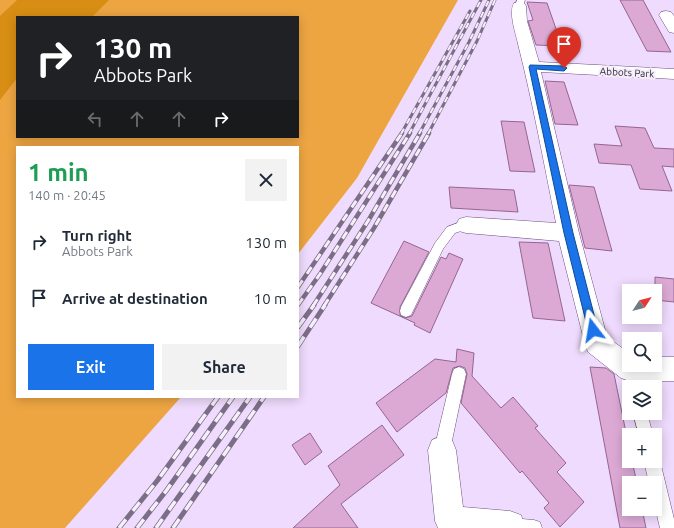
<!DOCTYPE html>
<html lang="en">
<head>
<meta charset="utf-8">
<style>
	body { margin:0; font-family:Ubuntu,sans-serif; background:#f2f2f3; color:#1f2937; height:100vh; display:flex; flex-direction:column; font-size:15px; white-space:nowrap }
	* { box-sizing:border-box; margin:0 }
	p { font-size:13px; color:#747a83 }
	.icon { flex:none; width:22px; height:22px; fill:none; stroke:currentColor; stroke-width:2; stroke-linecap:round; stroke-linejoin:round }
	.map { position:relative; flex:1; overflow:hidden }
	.details { position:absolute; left:16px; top:146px; width:283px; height:252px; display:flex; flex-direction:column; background:#fff; border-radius:0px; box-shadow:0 2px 10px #0003 }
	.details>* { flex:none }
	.banner { position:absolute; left:16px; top:16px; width:283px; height:122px; border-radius:0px; box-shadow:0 2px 10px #0003; background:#202124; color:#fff; overflow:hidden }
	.needle { width:26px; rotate:54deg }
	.controls { position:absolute; left:622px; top:284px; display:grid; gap:8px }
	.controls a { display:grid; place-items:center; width:40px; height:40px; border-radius:0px; background:#fff; box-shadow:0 2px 10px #0003; font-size:20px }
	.pin { position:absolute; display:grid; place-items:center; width:34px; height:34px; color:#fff; margin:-41px -17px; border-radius:50% 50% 50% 0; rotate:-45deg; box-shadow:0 0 4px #0007 }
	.pin .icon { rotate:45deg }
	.me { position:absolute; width:44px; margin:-22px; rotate:346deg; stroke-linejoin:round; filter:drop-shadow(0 0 3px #0008) }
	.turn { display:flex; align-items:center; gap:14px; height:84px; padding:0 12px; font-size:18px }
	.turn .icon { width:52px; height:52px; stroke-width:2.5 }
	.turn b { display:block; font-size:28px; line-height:34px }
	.lanes { display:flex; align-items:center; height:38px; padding:0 12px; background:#0003; justify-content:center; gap:20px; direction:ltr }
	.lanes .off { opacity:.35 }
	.round { display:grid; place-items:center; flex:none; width:42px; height:42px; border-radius:0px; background:#f2f2f3 }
	.overview { display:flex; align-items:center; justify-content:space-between; height:68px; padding:0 12px }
	h1 { font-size:24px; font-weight:700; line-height:30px; color:#1e9e55 }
	.cta { display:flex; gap:8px; margin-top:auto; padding:8px 12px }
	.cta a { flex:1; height:46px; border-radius:0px; background:#1a73e8; color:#fff; font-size:16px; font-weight:700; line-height:46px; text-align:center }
	.cta a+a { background:#f2f2f3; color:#1f2937 }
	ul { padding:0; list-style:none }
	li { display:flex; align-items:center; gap:12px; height:56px; padding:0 12px }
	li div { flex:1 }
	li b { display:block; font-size:15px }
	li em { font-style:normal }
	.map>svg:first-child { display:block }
	.green { fill:#eda542; fill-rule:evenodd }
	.forest { fill:#d88e14 }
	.building { fill:#dca9d5; stroke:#95668f }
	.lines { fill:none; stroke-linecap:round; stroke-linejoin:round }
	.lane-casing { stroke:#6e5081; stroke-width:1 }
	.street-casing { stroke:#6e5081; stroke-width:1 }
	.lane { fill:#fff; fill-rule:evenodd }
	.street { fill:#fff; fill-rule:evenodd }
	.rail-far2-casing { stroke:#7d6e88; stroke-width:3 }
	.rail-far1-casing { stroke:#7d6e88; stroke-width:4.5 }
	.rail-casing { stroke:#7d6e88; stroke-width:5 }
	.rail-far2 { stroke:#f5effa; stroke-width:2; stroke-dasharray:6; stroke-linecap:butt }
	.rail-far1 { stroke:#f5effa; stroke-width:3; stroke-dasharray:8; stroke-linecap:butt }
	.rail { stroke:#f5effa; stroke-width:3.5; stroke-dasharray:11; stroke-linecap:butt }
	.route { fill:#1a73e8; stroke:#114b97 }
	.labels { text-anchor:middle; stroke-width:4; stroke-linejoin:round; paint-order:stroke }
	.far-street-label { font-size:10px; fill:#2b1f34; stroke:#f5effa }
</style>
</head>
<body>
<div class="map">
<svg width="674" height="528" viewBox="0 0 674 528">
	<rect width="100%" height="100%" fill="#efdbfd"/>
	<!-- green -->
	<path class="green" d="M0 0H458L357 178 298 254V147H17V397H181L65 528H0ZM17 17H298V137H17Z"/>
	<!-- forest -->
	<path class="forest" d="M17 0H109L92 17H17V78L0 100V16Z"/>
	<!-- building -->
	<path class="building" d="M620 0H643L671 52 647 51Z
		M527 2 547 3 562 46 536 45 528 21 533 20Z
		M545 81 564 82 578 125 555 124Z
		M501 121 524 122 535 172 510 171Z
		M615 126 645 128 654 148 674 149V167L662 166 672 191 640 189 631 165 599 163 594 144 622 146Z
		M569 185 594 187 612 251 585 248Z
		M449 187 514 190 518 212 451 208Z
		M404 241 429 252 400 307V315L405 318 412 316 441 257 446 259 449 253 463 259 430 333 414 325 415 323 371 303Z
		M519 242 548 243 565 321 533 318Z
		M655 277 674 279V302L655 300Z
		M457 349 474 353 472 376 501 408 513 397 538 426 535 428 566 463 557 472 584 502 560 527 544 508 549 503 522 471 520 473 461 403 467 374 465 368 460 366 453 368 446 393 397 432 376 403 435 359 456 362Z
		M590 367 606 368 614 374 629 447V461H632L637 483H629V509H642L646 528H620Z
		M382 425 404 455 341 504 358 528H293L340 485 328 466Z
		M310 433 322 452 305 465 292 445Z"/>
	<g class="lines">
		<!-- lane casing -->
		<g class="lane-casing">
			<path id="lane" d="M517 0H525L522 8H516L515 6Z
				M466 220 470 222 472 225 470 228 455 233 443 249 411 315 406 317 401 315 400 311 401 307 435 243 447 227Z
				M629 363V365H635L641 387H629V392L623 369 625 364Z
				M459 367 464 369 466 374 450 450 447 455 442 458 437 455 434 450 452 374 454 369Z
				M633 413H647L653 435H639Z
				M655 455 657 456 660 461 674 519V528H660L655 507V483H649L644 461H655Z
				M510 518 534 520 540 522 542 528H503L502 526 504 520Z"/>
		</g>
		<!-- street casing -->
		<g class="street-casing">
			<path id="street" d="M519 2 524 3 526 6 527 21 539 62 674 69V79L541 72 579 233 607 337 629 353V365H655V357H674V381H630L621 378 588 352 585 344 559 241 466 233 459 231 456 225 459 219 466 217 556 223C544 164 533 103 518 44 516 34 508 12 514 3Z
				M666 11 671 12 674 16V33L669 32 659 15 661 12Z
				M442 436 452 440 456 450 463 507 510 511 521 515 525 526 524 528H438L435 521 428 450 432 440Z"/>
		</g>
		<!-- lane -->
		<use href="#lane" class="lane"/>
		<!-- street -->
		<use href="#street" class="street"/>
		<!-- rail-far2 casing -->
		<g class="rail-far2-casing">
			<path id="rail-far2" d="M401 134 470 11
				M409 134 481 0
				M419 134 469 42 489 0
				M428 134 477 41 495 0"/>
		</g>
		<!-- rail-far1 casing -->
		<g class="rail-far1-casing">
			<path id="rail-far1" d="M298 287 402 133
				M298 305 320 274 410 133
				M313 306 368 221 420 133
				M324 306 374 228 429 133"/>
		</g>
		<!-- rail casing -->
		<g class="rail-casing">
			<path id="rail" d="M298 327 314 305
				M298 346 325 305
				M119 528 157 481 218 397
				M137 528 166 491 233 397
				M156 528 250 397
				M173 528 264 397"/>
		</g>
		<!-- rail-far2 -->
		<use href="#rail-far2" class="rail-far2"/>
		<!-- rail-far1 -->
		<use href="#rail-far1" class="rail-far1"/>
		<!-- rail -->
		<use href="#rail" class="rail"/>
	</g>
	<!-- route -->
	<path class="route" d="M530 65 564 66 567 68 564 71 536 69 573 233 598 330 597 333 593 335 590 333 588 330 564 233 529 67Z"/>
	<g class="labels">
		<!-- far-street labels -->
		<g class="far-street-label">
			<text transform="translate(627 72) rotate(3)" y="4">Abbots Park</text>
		</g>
	</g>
</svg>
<div class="controls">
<a><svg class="needle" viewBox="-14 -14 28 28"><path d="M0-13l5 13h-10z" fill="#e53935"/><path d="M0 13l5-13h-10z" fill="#747a83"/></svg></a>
<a><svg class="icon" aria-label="search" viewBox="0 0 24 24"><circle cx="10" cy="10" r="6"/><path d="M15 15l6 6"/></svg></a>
<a><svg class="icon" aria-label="layers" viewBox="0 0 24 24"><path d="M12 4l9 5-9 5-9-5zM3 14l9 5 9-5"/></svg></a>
<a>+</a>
<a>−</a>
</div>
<div class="pin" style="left:564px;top:68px;background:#d93025"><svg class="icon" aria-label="arrive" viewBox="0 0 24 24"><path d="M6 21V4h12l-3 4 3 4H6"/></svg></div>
<svg class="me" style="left:593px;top:330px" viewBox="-20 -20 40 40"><path d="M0-17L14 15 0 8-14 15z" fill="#1a73e8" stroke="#fff" stroke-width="4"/></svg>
<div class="banner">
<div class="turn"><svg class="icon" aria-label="right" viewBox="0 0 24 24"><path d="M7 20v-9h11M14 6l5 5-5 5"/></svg><div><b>130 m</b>Abbots Park</div></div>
<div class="lanes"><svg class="icon off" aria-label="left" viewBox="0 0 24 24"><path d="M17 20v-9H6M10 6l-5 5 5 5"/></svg><svg class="icon off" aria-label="ahead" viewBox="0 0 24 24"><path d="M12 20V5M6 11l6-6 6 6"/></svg><svg class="icon off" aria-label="ahead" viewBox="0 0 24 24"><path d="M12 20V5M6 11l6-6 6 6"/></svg><svg class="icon" aria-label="right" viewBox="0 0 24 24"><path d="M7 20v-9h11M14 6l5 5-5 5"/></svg></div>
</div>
<section class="details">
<div class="overview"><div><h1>1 min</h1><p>140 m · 20:45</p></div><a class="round"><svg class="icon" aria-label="close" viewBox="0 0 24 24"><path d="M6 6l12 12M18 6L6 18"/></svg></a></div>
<ul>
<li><svg class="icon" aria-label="right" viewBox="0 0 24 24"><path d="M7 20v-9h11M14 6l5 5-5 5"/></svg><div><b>Turn right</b><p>Abbots Park</p></div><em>130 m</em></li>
<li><svg class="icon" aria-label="arrive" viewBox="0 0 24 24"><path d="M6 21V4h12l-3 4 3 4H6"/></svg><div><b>Arrive at destination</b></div><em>10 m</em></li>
</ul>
<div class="cta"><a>Exit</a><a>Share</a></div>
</section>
</div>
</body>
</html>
